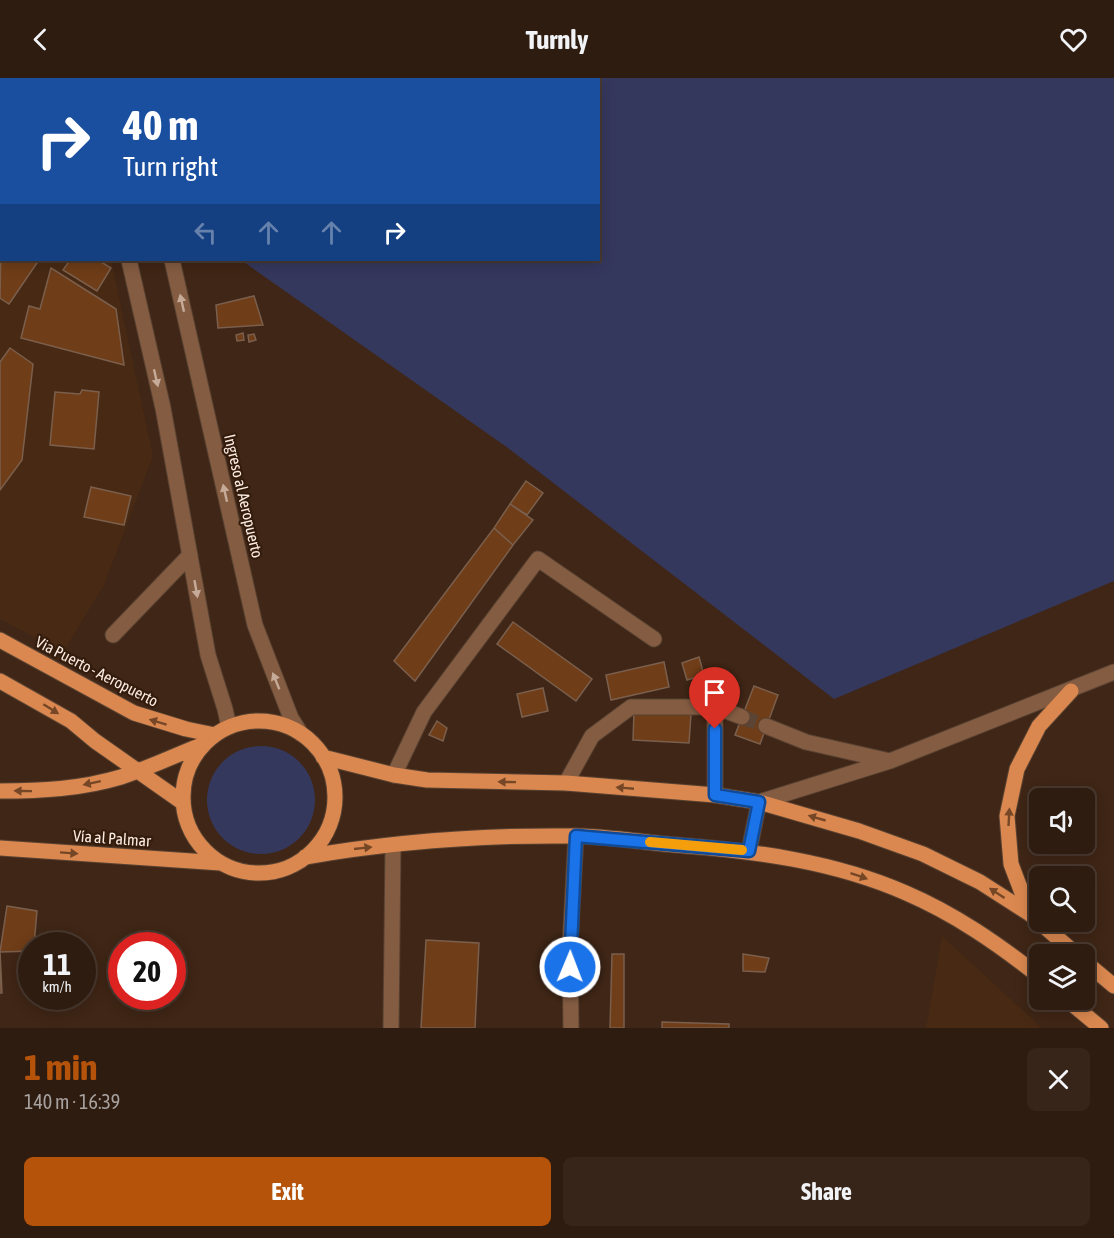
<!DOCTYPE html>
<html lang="en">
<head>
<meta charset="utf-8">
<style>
	body { margin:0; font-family:"Asap Condensed",sans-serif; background:#372519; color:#f1f3f6; height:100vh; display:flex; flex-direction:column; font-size:22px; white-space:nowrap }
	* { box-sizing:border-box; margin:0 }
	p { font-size:20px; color:#a7a19f }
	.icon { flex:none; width:33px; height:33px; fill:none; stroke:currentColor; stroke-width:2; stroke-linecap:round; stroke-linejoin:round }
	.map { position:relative; height:950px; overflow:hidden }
	.details { display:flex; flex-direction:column; background:#2f1c10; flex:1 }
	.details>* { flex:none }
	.guide { position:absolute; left:0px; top:0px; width:600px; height:183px; box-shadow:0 3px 15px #0003,0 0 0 2px #4a3a30; background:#1a4fa0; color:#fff; overflow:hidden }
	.fabs { position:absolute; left:1029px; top:710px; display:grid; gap:12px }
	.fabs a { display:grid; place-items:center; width:66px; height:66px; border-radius:9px; background:#2f1c10; box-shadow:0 3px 15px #0003,0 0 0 2px #4a3a30; font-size:30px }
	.speed { position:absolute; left:18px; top:854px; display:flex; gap:12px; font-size:30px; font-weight:700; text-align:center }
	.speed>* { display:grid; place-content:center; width:78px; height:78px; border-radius:50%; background:#2f1c10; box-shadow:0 3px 15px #0003,0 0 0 2px #4a3a30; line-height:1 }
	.speed small { font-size:15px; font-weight:400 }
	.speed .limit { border:9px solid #d22; background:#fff; color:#111 }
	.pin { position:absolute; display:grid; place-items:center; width:51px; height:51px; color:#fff; margin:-62px -26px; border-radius:50% 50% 50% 0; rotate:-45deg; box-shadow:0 0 6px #0007 }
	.pin .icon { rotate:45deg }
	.me { position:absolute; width:66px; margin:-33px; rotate:1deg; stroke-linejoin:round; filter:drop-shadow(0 0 4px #0008) }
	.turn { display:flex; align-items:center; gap:21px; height:126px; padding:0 24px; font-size:27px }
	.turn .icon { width:78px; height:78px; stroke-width:2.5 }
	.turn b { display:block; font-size:42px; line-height:51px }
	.lanes { display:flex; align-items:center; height:57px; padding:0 24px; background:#0003; justify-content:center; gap:30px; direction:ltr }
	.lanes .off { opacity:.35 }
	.round { display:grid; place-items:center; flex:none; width:63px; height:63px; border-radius:9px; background:#372519 }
	.overview { display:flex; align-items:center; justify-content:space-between; height:102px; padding:0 24px }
	h1 { font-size:36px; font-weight:700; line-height:45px; color:#b45309 }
	.button { display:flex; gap:12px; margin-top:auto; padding:12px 24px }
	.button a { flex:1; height:69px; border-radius:9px; background:#b45309; color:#fff; font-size:24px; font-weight:700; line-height:69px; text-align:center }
	.button a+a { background:#372519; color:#f1f3f6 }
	header { display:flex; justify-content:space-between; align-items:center; height:78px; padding:0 24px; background:#2f1c10; font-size:27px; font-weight:700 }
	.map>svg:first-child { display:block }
	.built { fill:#482a14 }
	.green { fill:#35385d }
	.building { fill:#6f3d18; stroke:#7b5f4d; stroke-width:1.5 }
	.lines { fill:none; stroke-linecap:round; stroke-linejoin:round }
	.minor-tunnel { stroke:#5b4434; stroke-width:15; stroke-dasharray:15 8; stroke-linecap:butt }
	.minor-casing { stroke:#594232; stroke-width:17 }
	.major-casing { stroke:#594232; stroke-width:17 }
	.minor { stroke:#845c42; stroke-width:15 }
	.major { stroke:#da884f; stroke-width:15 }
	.oneway { fill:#c6ab99 }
	.oneway2 { fill:#764727 }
	.route-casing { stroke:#114b97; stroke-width:15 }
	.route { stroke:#1a73e8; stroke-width:10 }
	.slow { stroke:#f59e0b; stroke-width:10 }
	.labels { text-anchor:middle; stroke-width:4.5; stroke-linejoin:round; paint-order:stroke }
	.street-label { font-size:16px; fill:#fcebe1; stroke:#341c0c }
</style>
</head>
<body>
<header><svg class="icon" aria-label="back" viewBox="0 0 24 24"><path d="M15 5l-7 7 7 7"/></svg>Turnly<svg class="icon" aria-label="heart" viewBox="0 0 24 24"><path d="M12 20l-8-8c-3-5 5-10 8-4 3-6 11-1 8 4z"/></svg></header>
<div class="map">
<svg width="1114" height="950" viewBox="0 0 1114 950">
	<rect width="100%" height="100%" fill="#3f2616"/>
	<!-- built -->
	<path class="built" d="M0 31 2 182H111L153 378 104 507 63 574 0 541Z
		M942 858 1042 950H926Z"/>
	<!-- green -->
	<path class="green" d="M158 0H1114V503L834 621 508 370 241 182H598V2Z
		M207 722a54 54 0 1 1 108 0a54 54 0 1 1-108 0Z"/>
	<!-- building -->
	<path class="building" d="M2 108V182H39L9 226 0 220Z
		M70 182H98L111 190 97 213 63 192Z
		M51 190 116 231 124 287 21 260 29 228 40 231Z
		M254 218 263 247 218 250 216 227Z
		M243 255 244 262 237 263 236 257Z
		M254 256 256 262 249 264 248 257Z
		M10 270 33 286 22 382 0 412V284Z
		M82 312 99 314 94 371 50 367 55 314 80 316Z
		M526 403 543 415 527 437 510 426Z
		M91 409 131 418 124 447 84 439Z
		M510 426 533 442 513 467 494 450Z
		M494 450 513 467 415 603 394 583Z
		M513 544 592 601 576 623 497 566Z
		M699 579 704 597 687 602 682 585Z
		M664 584 669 609 611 622 606 597Z
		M754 608 778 617 760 666 735 657Z
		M543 610 548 633 522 639 517 616Z
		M634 633 691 636 689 665 633 662Z
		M437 643 447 650 443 663 429 657Z
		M7 828 37 833 34 867H32V873L0 874Z
		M426 862 479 865 475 950H421Z
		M0 874 2 915H0Z
		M612 876H624V950H610Z
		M743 876 769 880 765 894 743 893Z
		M662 944 729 946V950H662Z"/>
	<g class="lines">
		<!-- minor-tunnel -->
		<path class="minor-tunnel" d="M742 639 766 648"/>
		<!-- minor casing -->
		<g class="minor-casing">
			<path id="minor" d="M87 0 88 2
				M130 0 131 2
				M0 61 2 62
				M129 182 163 330 208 577 225 631 229 649
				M172 182 255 547 291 640 301 656
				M113 557 190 477
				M715 629 742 639
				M766 648 806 664 890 683
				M394 697 424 634 538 481 654 561
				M566 705 592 658 631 629H715V717
				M749 773 759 724 890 683 1114 594
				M391 950 393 767
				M571 950 570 869 576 758"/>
		</g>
		<!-- major casing -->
		<g class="major-casing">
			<path id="major" d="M0 562 134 635 186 651 215 657
				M0 603 71 643 95 663 182 724
				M183 719a76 76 0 1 1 152 0a76 76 0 1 1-152 0Z
				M323 679 394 697 427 702 566 705 715 717 759 724 859 753 923 776 980 804 1030 836 1076 876
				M0 713C41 713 81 711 121 699 149 690 176 677 204 666
				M0 770 221 785
				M305 779C392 764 484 757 572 758 606 758 642 764 676 767 754 773 833 783 906 815 955 836 998 866 1040 899
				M1030 836 1011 786 1007 738 1017 691 1039 648 1071 613
				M1084 883 1114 908
				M1066 921 1101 950"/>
		</g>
		<!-- minor -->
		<use href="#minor" class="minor"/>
		<!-- major -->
		<use href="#major" class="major"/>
	</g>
	<!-- one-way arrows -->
	<defs><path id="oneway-solid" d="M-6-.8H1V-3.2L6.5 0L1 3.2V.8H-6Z" transform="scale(1.5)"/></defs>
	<g class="oneway">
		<use href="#oneway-solid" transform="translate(182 225) rotate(-103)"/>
		<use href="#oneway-solid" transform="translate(156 300) rotate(77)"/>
		<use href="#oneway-solid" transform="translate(225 415) rotate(-103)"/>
		<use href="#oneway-solid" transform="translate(196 511) rotate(80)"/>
		<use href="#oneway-solid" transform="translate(276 603) rotate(-112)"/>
	</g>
	<g class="oneway2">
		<use href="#oneway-solid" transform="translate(51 631) rotate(32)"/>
		<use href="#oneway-solid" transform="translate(158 644) rotate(-163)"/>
		<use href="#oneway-solid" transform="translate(507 704) rotate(-179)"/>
		<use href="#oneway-solid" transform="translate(92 705) rotate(168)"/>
		<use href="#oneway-solid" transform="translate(625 710) rotate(-175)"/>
		<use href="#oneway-solid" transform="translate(23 713) rotate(-179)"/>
		<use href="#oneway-solid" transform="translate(1009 739) rotate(-87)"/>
		<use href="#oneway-solid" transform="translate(817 740) rotate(-164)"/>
		<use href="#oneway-solid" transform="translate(363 770) rotate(-6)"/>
		<use href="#oneway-solid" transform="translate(69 775) rotate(4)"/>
		<use href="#oneway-solid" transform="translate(859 798) rotate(19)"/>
		<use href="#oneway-solid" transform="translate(997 815) rotate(-147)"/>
	</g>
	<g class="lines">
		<!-- route casing -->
		<g class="route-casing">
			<path id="route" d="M570 889 576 758 749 773 759 724 715 717V651"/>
		</g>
		<!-- route -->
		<use href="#route" class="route"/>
		<!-- slow -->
		<path class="slow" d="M650 764 742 772"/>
	</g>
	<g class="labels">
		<!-- street labels -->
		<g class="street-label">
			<text transform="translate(244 418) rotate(77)" y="6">Ingreso al Aeropuerto</text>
			<text transform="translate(97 593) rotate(27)" y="6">Via Puerto - Aeropuerto</text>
			<text transform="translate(112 760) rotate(4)" y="6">Vía al Palmar</text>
		</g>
	</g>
</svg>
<div class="fabs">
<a><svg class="icon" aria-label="sound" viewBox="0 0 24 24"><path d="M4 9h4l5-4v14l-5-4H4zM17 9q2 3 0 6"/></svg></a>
<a><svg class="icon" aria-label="search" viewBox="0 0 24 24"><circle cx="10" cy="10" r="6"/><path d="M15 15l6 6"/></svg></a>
<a><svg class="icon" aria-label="layers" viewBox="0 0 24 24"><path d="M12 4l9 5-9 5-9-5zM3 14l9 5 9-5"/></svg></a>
</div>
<div class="speed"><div>11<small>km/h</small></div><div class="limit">20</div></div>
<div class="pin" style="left:715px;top:651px;background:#d93025"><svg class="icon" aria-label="arrive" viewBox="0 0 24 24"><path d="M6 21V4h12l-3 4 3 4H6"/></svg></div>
<svg class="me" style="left:570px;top:889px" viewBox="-20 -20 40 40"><circle r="17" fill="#1a73e8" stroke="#fff" stroke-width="3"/><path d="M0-11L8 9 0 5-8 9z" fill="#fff"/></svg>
<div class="guide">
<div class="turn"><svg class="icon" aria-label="right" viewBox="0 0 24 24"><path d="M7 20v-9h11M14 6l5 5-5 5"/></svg><div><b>40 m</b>Turn right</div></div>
<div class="lanes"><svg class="icon off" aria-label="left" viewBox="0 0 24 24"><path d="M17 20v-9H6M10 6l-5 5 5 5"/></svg><svg class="icon off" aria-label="ahead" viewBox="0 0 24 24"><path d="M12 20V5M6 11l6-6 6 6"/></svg><svg class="icon off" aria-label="ahead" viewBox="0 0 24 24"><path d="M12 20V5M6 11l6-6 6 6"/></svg><svg class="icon" aria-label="right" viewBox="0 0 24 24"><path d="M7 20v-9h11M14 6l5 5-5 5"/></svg></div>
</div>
</div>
<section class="details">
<div class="overview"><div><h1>1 min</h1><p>140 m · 16:39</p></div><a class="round"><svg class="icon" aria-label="close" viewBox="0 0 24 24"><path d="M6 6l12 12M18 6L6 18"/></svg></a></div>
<div class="button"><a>Exit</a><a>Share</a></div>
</section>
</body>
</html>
